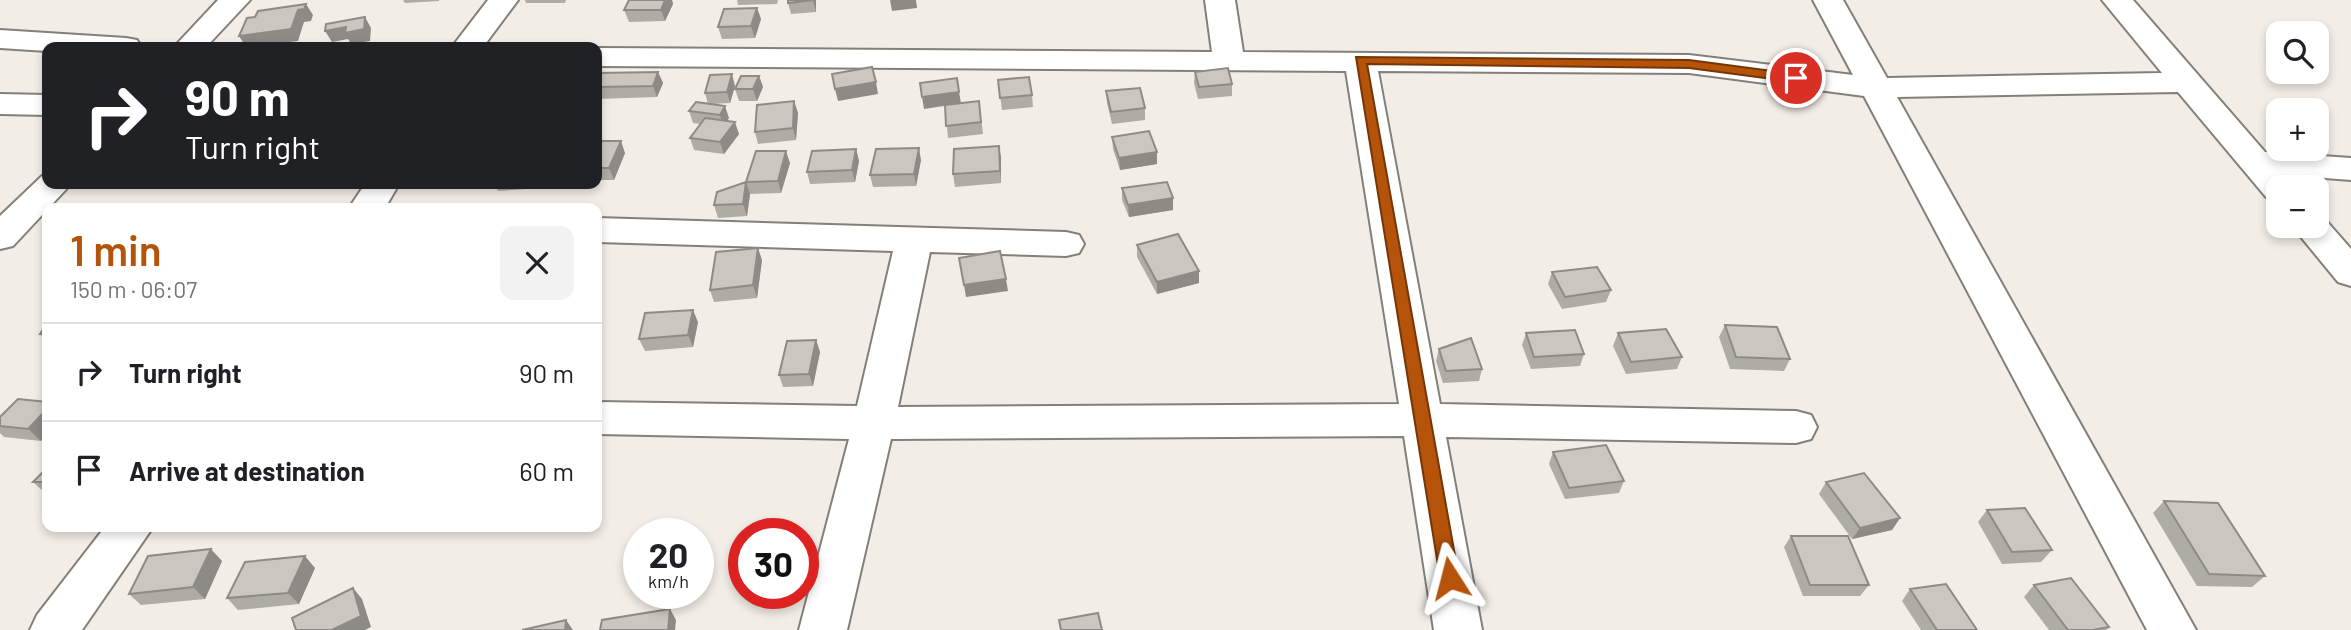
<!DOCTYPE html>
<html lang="en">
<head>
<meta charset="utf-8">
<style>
	body { margin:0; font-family:Barlow,sans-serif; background:#f2f2f2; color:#202124; height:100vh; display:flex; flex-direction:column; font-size:26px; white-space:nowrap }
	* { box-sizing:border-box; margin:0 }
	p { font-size:23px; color:#757577 }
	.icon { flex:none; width:38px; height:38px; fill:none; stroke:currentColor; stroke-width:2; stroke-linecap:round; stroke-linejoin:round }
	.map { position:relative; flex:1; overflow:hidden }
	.sheet { position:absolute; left:42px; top:203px; width:560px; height:329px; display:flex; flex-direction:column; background:#fff; border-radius:14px; box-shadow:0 4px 10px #0003 }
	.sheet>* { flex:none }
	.banner { position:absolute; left:42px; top:42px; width:560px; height:147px; border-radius:14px; box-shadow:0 4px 10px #0003; background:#202124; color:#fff; overflow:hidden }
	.tools { position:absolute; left:2266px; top:21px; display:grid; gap:14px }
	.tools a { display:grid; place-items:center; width:63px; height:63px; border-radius:14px; background:#fff; box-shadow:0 4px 10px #0003; font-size:35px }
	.speed { position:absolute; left:623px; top:518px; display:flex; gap:14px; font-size:35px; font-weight:700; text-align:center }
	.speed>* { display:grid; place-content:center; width:91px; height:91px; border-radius:50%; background:#fff; box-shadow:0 4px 10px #0003; line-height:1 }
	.speed small { font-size:18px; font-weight:400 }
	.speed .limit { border:10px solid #d22; background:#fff; color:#111 }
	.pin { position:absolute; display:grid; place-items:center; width:60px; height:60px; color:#fff; margin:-30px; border:4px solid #fff; border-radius:50%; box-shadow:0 2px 7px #0007 }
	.me { position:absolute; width:77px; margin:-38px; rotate:351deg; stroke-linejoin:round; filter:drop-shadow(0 0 5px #0008) }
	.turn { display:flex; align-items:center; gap:24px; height:147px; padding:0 28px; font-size:32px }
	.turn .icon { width:91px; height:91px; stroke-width:2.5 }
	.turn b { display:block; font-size:49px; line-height:60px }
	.round { display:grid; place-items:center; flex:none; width:74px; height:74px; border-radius:14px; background:#f2f2f2 }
	.head { display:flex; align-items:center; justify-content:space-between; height:119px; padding:0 28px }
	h1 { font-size:42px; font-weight:600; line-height:52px; color:#b45309 }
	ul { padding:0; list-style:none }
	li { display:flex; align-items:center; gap:21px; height:98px; padding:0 28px; border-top:2px solid #e0e0e0 }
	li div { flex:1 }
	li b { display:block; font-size:26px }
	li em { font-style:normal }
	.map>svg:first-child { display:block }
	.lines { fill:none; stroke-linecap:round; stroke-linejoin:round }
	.minor-casing { stroke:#837f79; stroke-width:4 }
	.minor { fill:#fff; fill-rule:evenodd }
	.wall { fill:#afaba5 }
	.shaded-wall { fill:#8e8b86 }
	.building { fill:#cbc7c0; stroke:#8e8b86; stroke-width:2 }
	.route { fill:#b45309; stroke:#753606; stroke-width:2 }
</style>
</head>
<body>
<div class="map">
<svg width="2351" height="630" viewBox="0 0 2351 630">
	<rect width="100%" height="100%" fill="#f2ede6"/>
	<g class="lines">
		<!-- minor casing -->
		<g class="minor-casing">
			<path id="minor" d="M218 0H250L206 47H174Z
				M488 0H518L483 47H452Z
				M1205 0H1235L1243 52 1689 55 1853 75 1813 0H1843L1887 78 2162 73 2102 0H2133L2265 152 2351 158V180L2285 175 2294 187H2278V200L2266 197 2178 92 1897 97 2196 630H2147L1864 96 1689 73 1378 71 1440 404 1796 411 1811 415 1817 427 1811 439 1796 443 1446 437 1482 630H1434L1404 436 891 439 847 630H799L849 439 597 434V402L857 406 893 251 597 242V218L1066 232 1079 235 1084 244 1079 253 1066 256 930 252 898 407 1399 404 1346 71 597 66V48L1212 52Z
				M0 30 126 38 137 40 141 47H47V51L0 48Z
				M0 94 47 95V115L0 114Z
				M47 175V184H71L13 246 0 249V216L42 176Z
				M365 184H399L385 208H349Z
				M2317 216 2323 217 2351 249V286L2338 282 2292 226H2317Z
				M105 527H153L82 630H30L37 615Z"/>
		</g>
		<!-- minor -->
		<use href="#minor" class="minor"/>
	</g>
	<!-- wall -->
	<path class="wall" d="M403 0H439V1L405 3Z
		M525 0H566L565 3H526Z
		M629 0H672L673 4 665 21 629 22 624 10Z
		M737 0H778L777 4 738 5Z
		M816 0V12L791 14 788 3Z
		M757 8 761 19 755 38 722 39 718 27Z
		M658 72 663 83 657 97 597 99V73Z
		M1195 72 1232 84V96L1198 99 1194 83Z
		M759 76 763 87 757 101H739L735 89Z
		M998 80 1032 95 1033 107 1002 110Z
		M735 86 730 103 712 104 729 118 727 121 739 134 724 154 694 150 690 138 700 124 693 123 689 111 708 104 705 93Z
		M1106 91 1145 108V120L1112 124 1107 103Z
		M794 101 798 113 796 140 758 144 755 132Z
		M979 101 983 134 948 138 945 106 924 109 961 103Z
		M1112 137 1157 152V164L1120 170 1113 149Z
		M597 141 625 153 614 180H597Z
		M999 146 1001 158V183L955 187 953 174Z
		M856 149 859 161 855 182 810 184 807 172Z
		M921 160 916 186 873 187 870 175Z
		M790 163 781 193 750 194 747 216 718 218 714 205 746 182Z
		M495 184H541L540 188 498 191Z
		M1122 188 1173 198V210L1129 217 1122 200Z
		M1137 245 1199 283 1157 294 1137 257Z
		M762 260 757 298 714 302 710 290Z
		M1552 272 1611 290 1606 302 1562 309 1548 284Z
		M698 322 693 347 645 351 639 339Z
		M47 323V343L40 334Z
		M1725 325 1790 359 1784 371 1730 369 1719 337Z
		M1526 333 1584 354 1580 366 1531 369 1522 345Z
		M1618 333 1682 357 1677 369 1626 374 1613 346Z
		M816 340 820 352 813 386 783 387 779 375Z
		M1439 349 1482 369 1479 381 1443 383 1436 361Z
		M47 402V434L41 441 4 437 0 433V417Z
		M1553 452 1624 481 1619 493 1565 499 1549 464Z
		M47 468V494H46L33 482Z
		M1826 482 1900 518 1892 530 1852 539 1819 494Z
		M2164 501 2265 576 2252 587 2197 586 2153 513Z
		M1987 510 2052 550 2041 562 2002 564 1978 522Z
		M1791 536 1869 585 1860 596H1803L1784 547Z
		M222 561 205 599 141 605 129 594Z
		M315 568 299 604 238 610 227 598Z
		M2034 585 2109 627 2106 630H2049L2024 597Z
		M1910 589 1977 630H1921L1902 601Z"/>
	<!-- shaded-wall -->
	<path class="shaded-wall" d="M665 0H672L673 4 665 21 661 10Z
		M813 0H816V12Z
		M890 0H916L917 8 892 11Z
		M306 4 313 15 311 21 304 22 298 41 246 47 239 36 298 10Z
		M757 8 761 19 755 38 751 26Z
		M365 17 371 28 370 41 351 44 348 39 332 42 325 31Z
		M658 72 663 83 657 97 653 86Z
		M732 74 735 86 730 103 727 92Z
		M759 76 763 87 757 101 753 89Z
		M876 82 878 94 838 101 835 89Z
		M959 92 961 103 924 109 922 97Z
		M794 101 798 113 796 140 793 128Z
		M725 106 729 118 723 127 720 115Z
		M735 122 739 134 724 154 720 142Z
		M621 141 625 153 614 180 609 168Z
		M999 146 1001 158V183L1000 171Z
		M919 148 921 160 916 186 914 174Z
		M856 149 859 161 855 182 852 170Z
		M786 151 790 163 781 193 778 181Z
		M1157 152V164L1120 170 1119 158Z
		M746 182 750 194 747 216 743 204Z
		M1173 198V210L1129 217 1128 205Z
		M758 248 762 260 757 298 753 285Z
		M1199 271V283L1157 294V282Z
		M1006 279 1008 291 966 297 964 285Z
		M693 310 698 322 693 347 688 335Z
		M816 340 820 352 813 386 809 374Z
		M47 409V434L41 441 28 429Z
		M1900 518 1892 530 1852 539 1860 528Z
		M211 549 222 561 205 599 193 587Z
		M305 556 315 568 299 604 288 593Z
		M353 588 362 599 371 627 365 630H332Z
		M670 609 676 620 675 630H668Z
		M566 620 573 630H565Z"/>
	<!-- building -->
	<path class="building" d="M629 0H665L661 10H624Z
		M788 0H813L788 3Z
		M306 4 304 9 298 10 291 29 239 36 247 18 255 17 258 11Z
		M757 8 751 26 718 27 724 9Z
		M365 17 364 29 345 33 346 27 325 31 326 24Z
		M872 67 876 82 835 89 832 74Z
		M1228 68 1232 84 1199 87 1195 72Z
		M658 72 653 86 597 87V73Z
		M732 74 727 92 705 93 710 75Z
		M741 76H759L753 89H735Z
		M1029 77 1032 95 1000 98 998 80Z
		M957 78 959 92 922 97 920 83Z
		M1140 88 1145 108 1111 112 1106 91Z
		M794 101 793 128 755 132 757 105Z
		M979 101 981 122 946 126 945 105Z
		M696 102 725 106 720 115 689 111Z
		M705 118 735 122 720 142 690 138Z
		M1149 131 1157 152 1119 158 1112 137Z
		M597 141H621L609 168H597Z
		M999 146 1000 171 953 174 954 149Z
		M919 148 914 174 870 175 876 149Z
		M856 149 852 170 807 172 812 151Z
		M756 151H786L778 181 746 182Z
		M746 182 743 204 714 205 717 192Z
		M1167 182 1173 198 1128 205 1122 188Z
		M1178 234 1199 271 1157 282 1137 245Z
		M758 248 753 285 710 290 716 252Z
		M1000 251 1006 279 964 285 959 258Z
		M1597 267 1611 290 1565 297 1552 272Z
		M693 310 688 335 639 339 645 313Z
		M47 323V334H40Z
		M1725 325 1777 327 1790 359 1736 357Z
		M1666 329 1682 357 1631 362 1618 333Z
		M1575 330 1584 354 1534 357 1526 333Z
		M1471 338 1482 369 1446 371 1439 349Z
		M816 340 809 374 779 375 787 341Z
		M18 399 47 402V409L28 429 0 426V417Z
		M1606 445 1624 481 1569 488 1553 452Z
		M47 468V482H33Z
		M1864 473 1900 518 1860 528 1826 482Z
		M2164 501 2218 503 2265 576 2209 574Z
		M2025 508 2052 550 2012 552 1987 510Z
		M1791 536H1848L1869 585H1810Z
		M211 549 193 587 129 594 148 556Z
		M305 556 288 593 227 598 245 562Z
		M2071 578 2109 627 2093 630H2068L2034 585Z
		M1946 584 1977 630H1937L1910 589Z
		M353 588 361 616 332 630H296L292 618Z
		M670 609 668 630H600L602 620Z
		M1098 613 1102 630H1061L1059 620Z
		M566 620 565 630H522Z"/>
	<!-- route -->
	<path class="route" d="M1356 57 1689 60 1796 74 1803 78 1796 82 1689 68 1367 64 1459 578 1456 583H1443L1440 578Z"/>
</svg>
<div class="tools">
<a><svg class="icon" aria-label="search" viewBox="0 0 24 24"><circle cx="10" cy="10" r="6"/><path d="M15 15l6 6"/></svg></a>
<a>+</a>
<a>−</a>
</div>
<div class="speed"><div>20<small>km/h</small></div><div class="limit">30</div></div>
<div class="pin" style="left:1796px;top:78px;background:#d93025"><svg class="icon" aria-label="arrive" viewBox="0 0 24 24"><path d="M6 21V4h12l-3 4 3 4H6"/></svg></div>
<svg class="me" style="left:1450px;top:578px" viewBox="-20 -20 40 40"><path d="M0-17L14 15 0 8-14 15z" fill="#b45309" stroke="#fff" stroke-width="4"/></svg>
<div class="banner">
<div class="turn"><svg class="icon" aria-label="right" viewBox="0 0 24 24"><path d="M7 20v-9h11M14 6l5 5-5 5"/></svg><div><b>90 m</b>Turn right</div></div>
</div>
<section class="sheet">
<div class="head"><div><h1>1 min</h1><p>150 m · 06:07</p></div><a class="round"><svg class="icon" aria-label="close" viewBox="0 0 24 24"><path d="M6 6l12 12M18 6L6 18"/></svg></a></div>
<ul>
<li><svg class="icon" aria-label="right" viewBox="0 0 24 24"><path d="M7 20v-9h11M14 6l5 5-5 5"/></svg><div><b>Turn right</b></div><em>90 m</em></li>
<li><svg class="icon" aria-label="arrive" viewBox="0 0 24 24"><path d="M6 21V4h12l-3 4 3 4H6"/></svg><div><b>Arrive at destination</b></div><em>60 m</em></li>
</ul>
</section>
</div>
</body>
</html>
